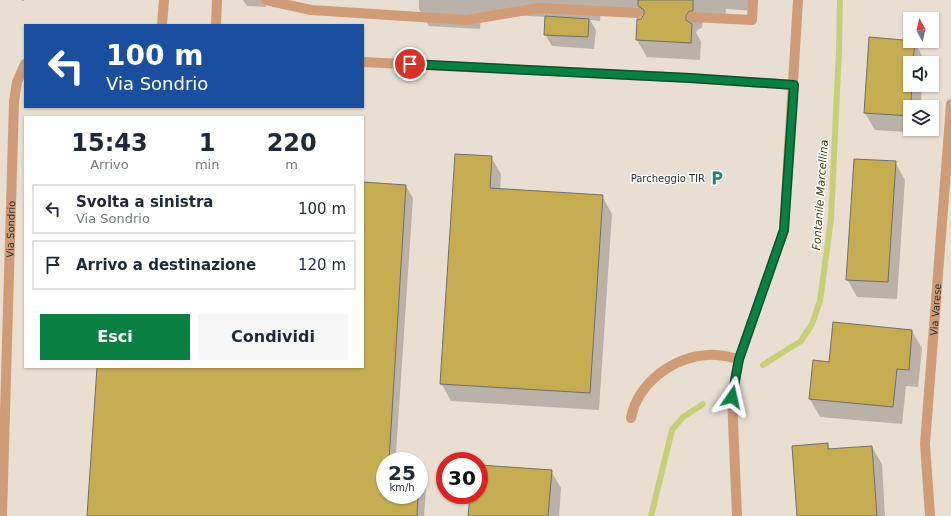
<!DOCTYPE html>
<html lang="it">
<head>
<meta charset="utf-8">
<style>
	body { margin:0; font-family:"DejaVu Sans",sans-serif; background:#f6f6f7; color:#1f2937; height:100vh; display:flex; flex-direction:column; font-size:15px; white-space:nowrap }
	* { box-sizing:border-box; margin:0 }
	p { font-size:13px; color:#747a83 }
	.icon { flex:none; width:22px; height:22px; fill:none; stroke:currentColor; stroke-width:2; stroke-linecap:round; stroke-linejoin:round }
	.map { position:relative; flex:1; overflow:hidden }
	.side { position:absolute; left:24px; top:116px; width:340px; height:252px; display:flex; flex-direction:column; background:#fff; border-radius:0px; box-shadow:0 1px 3px #0004 }
	.side>* { flex:none }
	.top-card { position:absolute; left:24px; top:24px; width:340px; height:84px; border-radius:0px; box-shadow:0 1px 3px #0004; background:#1a4fa0; color:#fff; overflow:hidden }
	.needle { width:26px; rotate:352deg }
	.tools { position:absolute; left:903px; top:12px; display:grid; gap:8px }
	.tools a { display:grid; place-items:center; width:36px; height:36px; border-radius:0px; background:#fff; box-shadow:0 1px 3px #0004; font-size:20px }
	.speed { position:absolute; left:376px; top:452px; display:flex; gap:8px; font-size:20px; font-weight:700; text-align:center }
	.speed>* { display:grid; place-content:center; width:52px; height:52px; border-radius:50%; background:#fff; box-shadow:0 1px 3px #0004; line-height:1 }
	.speed small { font-size:10px; font-weight:400 }
	.speed .limit { border:6px solid #d22; background:#fff; color:#111 }
	.pin { position:absolute; display:grid; place-items:center; width:34px; height:34px; color:#fff; margin:-17px; border:2px solid #fff; border-radius:50%; box-shadow:0 1px 4px #0007 }
	.me { position:absolute; width:44px; margin:-22px; rotate:11deg; stroke-linejoin:round; filter:drop-shadow(0 0 3px #0008) }
	.turn { display:flex; align-items:center; gap:14px; height:84px; padding:0 16px; font-size:18px }
	.turn .icon { width:52px; height:52px; stroke-width:2.5 }
	.turn b { display:block; font-size:28px; line-height:34px }
	.eta { display:flex; justify-content:space-evenly; align-items:center; height:68px; text-align:center }
	.eta b { font-size:24px; font-weight:700; line-height:28px }
	.action { display:flex; gap:8px; margin-top:auto; padding:8px 16px }
	.action a { flex:1; height:46px; border-radius:0px; background:#0b8043; color:#fff; font-size:16px; font-weight:700; line-height:46px; text-align:center }
	.action a+a { background:#f6f6f7; color:#1f2937 }
	ul { padding:0; list-style:none }
	li { display:flex; align-items:center; gap:12px; height:50px; margin:0 8px 6px; padding:0 8px; border:2px solid #e0e1e3; border-radius:0px }
	li div { flex:1 }
	li b { display:block; font-size:15px }
	li em { font-style:normal }
	.map>svg:first-child { display:block }
	.built { fill:#e9ded2; fill-rule:evenodd }
	.shadow { fill:#0003 }
	.lines { fill:none; stroke-linecap:round; stroke-linejoin:round }
	.stream { stroke:#c8d075; stroke-width:6 }
	.building { fill:#c7ad52; stroke:#716f67 }
	.path { stroke:#b7b3ac; stroke-width:2.5; stroke-dasharray:4 2; stroke-linecap:butt }
	.service { stroke:#d09c78; stroke-width:10 }
	.minor { stroke:#d09c78; stroke-width:10 }
	.route-casing { stroke:#07532c; stroke-width:10 }
	.route { stroke:#0b8043; stroke-width:7 }
	.labels { text-anchor:middle; stroke-width:3; stroke-linejoin:round; paint-order:stroke }
	.poi-label { font-size:10px; fill:#32302d; stroke:#fff; text-anchor:end }
	.street-label { font-size:10px; fill:#32302d; stroke:#fff }
	.water-label { font-size:11px; font-style:italic; fill:#353811; stroke:#fff }
</style>
</head>
<body>
<div class="map">
<svg width="951" height="516" viewBox="0 0 951 516">
	<rect width="100%" height="100%" fill="#f3ede5"/>
	<!-- built -->
	<path class="built" d="M0 0H951V516H0ZM910 19H932V41H910ZM25 25H363V107H25ZM910 63H932V85H910ZM910 107H932V129H910ZM25 117H363V367H25ZM385 461H419V495H385ZM445 461H479V495H445Z"/>
	<!-- shadow -->
	<path class="shadow" d="M243 0H266V7L247 6Z
		M419 0H754V11L726 9 725 17 703 16 702 28 699 29 696 32 701 42 700 60 647 57 637 40 642 19 644 16 643 13 601 10 600 21 590 20 596 30 594 49 552 46 545 34 546 17 481 13 480 29 429 26 419 9Z
		M870 38 914 41 924 59V63H910V85H922L921 107H910V129H920L919 133 875 130 865 113Z
		M491 157 501 174 500 190 602 196 612 214 599 410 451 401 441 383Z
		M895 162 905 180 897 299 857 297 847 279Z
		M363 183 406 186 413 198 396 453H401L405 461H385V495H419L420 463 427 475 424 516H88L98 367H363Z
		M912 331 922 348 918 387 906 386 902 424 820 417 810 399 814 361 830 363Z
		M827 444 831 450 872 447 882 464 885 516H798Z
		M479 466 551 471 561 488 559 516H469L471 495H479Z"/>
	<g class="lines">
		<!-- stream -->
		<path class="stream" d="M763 365 801 341 812 324 820 301 831 219 839 50 840 0
			M651 516 672 430 683 417 703 404"/>
	</g>
	<!-- building -->
	<path class="building" d="M638 0H693V11H689L686 16V20L692 24 691 43 636 40 637 19H641L644 14V10L638 6Z
		M545 16 589 19 588 37 544 35Z
		M869 37 915 41 913 63H910V85H912L910 116 864 113Z
		M455 154 492 156 490 188 603 195 590 393 440 384Z
		M854 159 896 161 888 282 846 280Z
		M363 182 406 185 389 461H385V495H418L417 516H87L97 367H363Z
		M833 322 912 330 909 370 897 369 893 407 809 399 813 360 829 362Z
		M828 443V449L872 446 877 516H797L792 446Z
		M479 465 552 470 548 516H468L470 495H479Z"/>
	<g class="lines">
		<!-- path -->
		<path class="path" d="M23 1V0"/>
		<!-- service -->
		<path class="service" d="M266 0 311 10 467 20 539 8 638 13
			M692 17 752 20 753 0
			M162 25 164 0
			M216 25 217 0
			M631 418C638 382 674 357 708 355 719 354 729 357 739 359"/>
		<!-- minor -->
		<g class="minor">
			<path d="M363 62 690 78 794 85"/>
			<path id="s1" d="M2 516 14 101 17 82 25 64"/>
			<path d="M737 516 732 397 739 359 784 230 798 0"/>
			<path id="s2" d="M930 516 925 444 951 104"/>
		</g>
	</g>
	<g class="lines">
		<!-- route casing -->
		<g class="route-casing">
			<path id="route" d="M410 64 690 78 794 85 784 230 739 359 732 397"/>
		</g>
		<!-- route -->
		<use href="#route" class="route"/>
	</g>
	<!-- icons -->
	<defs>
		<g id="parking-bare" transform="scale(1.2)"><path d="M-3.5-5.5H1a3.5 3.5 0 0 1 0 7H-1V5.5H-3.5ZM-1-3.4V-.6H.8a1.4 1.4 0 0 0 0-2.8Z" fill="#148c6f" stroke="#fff" stroke-width="2.5" paint-order="stroke"/></g>
	</defs>
	<g fill-rule="evenodd">
		<use href="#parking-bare" x="717" y="178"/>
	</g>
	<g class="labels">
		<!-- poi labels -->
		<g class="poi-label">
			<text x="705" y="182">Parcheggio TIR</text>
		</g>
		<!-- street labels -->
		<g class="street-label">
			<text dy="4" stroke="none"><textPath href="#s1" startOffset="287">Via Sondrio</textPath></text>
			<text dy="4" stroke="none"><textPath href="#s2" startOffset="207">Via Varese</textPath></text>
		</g>
		<!-- water labels -->
		<g class="water-label">
			<text transform="translate(820 195) rotate(-86)" y="4">Fontanile Marcellina</text>
		</g>
	</g>
</svg>
<div class="tools">
<a><svg class="needle" viewBox="-14 -14 28 28"><path d="M0-13l5 13h-10z" fill="#e53935"/><path d="M0 13l5-13h-10z" fill="#747a83"/></svg></a>
<a><svg class="icon" aria-label="sound" viewBox="0 0 24 24"><path d="M4 9h4l5-4v14l-5-4H4zM17 9q2 3 0 6"/></svg></a>
<a><svg class="icon" aria-label="layers" viewBox="0 0 24 24"><path d="M12 4l9 5-9 5-9-5zM3 14l9 5 9-5"/></svg></a>
</div>
<div class="speed"><div>25<small>km/h</small></div><div class="limit">30</div></div>
<div class="pin" style="left:410px;top:64px;background:#d93025"><svg class="icon" aria-label="arrive" viewBox="0 0 24 24"><path d="M6 21V4h12l-3 4 3 4H6"/></svg></div>
<svg class="me" style="left:732px;top:397px" viewBox="-20 -20 40 40"><path d="M0-17L14 15 0 8-14 15z" fill="#0b8043" stroke="#fff" stroke-width="4"/></svg>
<div class="top-card">
<div class="turn"><svg class="icon" aria-label="left" viewBox="0 0 24 24"><path d="M17 20v-9H6M10 6l-5 5 5 5"/></svg><div><b>100 m</b>Via Sondrio</div></div>
</div>
<section class="side">
<div class="eta">
<div><b>15:43</b><p>Arrivo</p></div>
<div><b>1</b><p>min</p></div>
<div><b>220</b><p>m</p></div>
</div>
<ul>
<li><svg class="icon" aria-label="left" viewBox="0 0 24 24"><path d="M17 20v-9H6M10 6l-5 5 5 5"/></svg><div><b>Svolta a sinistra</b><p>Via Sondrio</p></div><em>100 m</em></li>
<li><svg class="icon" aria-label="arrive" viewBox="0 0 24 24"><path d="M6 21V4h12l-3 4 3 4H6"/></svg><div><b>Arrivo a destinazione</b></div><em>120 m</em></li>
</ul>
<div class="action"><a>Esci</a><a>Condividi</a></div>
</section>
</div>
</body>
</html>
